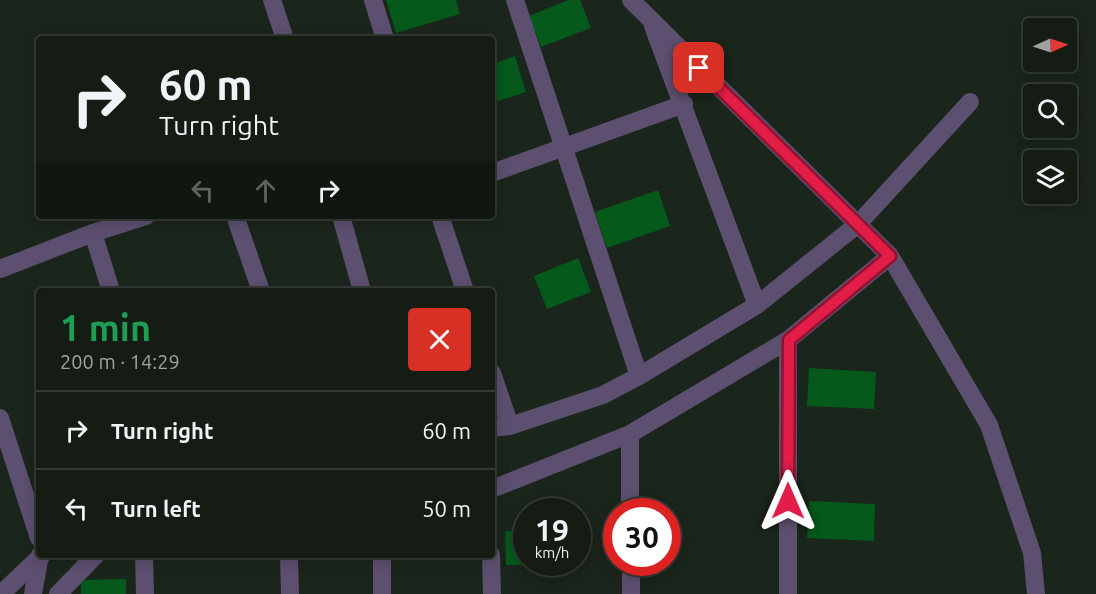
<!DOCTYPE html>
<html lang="en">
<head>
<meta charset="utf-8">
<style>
	body { margin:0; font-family:Ubuntu,sans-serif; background:#1d251d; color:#f1f3f6; height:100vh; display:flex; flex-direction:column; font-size:22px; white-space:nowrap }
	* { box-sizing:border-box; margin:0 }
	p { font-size:20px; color:#9da1a0 }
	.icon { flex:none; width:33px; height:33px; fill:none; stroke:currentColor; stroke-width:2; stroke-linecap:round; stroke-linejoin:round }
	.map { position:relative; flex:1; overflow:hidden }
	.side { position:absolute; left:36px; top:288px; width:459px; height:270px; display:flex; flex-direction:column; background:#141c14; border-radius:6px; box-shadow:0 3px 15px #0003,0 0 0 2px #333a34 }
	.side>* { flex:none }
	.hud { position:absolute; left:36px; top:36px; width:459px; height:183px; border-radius:6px; box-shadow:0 3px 15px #0003,0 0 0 2px #333a34; background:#141c14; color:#f1f3f6; overflow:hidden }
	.needle { width:39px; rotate:87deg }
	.buttons { position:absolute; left:1023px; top:18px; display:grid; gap:12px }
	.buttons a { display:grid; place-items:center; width:54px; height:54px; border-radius:6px; background:#141c14; box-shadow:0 3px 15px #0003,0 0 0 2px #333a34; font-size:30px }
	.speed { position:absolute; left:513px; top:498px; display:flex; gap:12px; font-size:30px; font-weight:700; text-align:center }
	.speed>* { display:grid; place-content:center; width:78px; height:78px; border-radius:50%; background:#141c14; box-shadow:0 3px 15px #0003,0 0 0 2px #333a34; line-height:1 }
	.speed small { font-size:15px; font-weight:400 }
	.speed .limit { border:9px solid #d22; background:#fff; color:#111 }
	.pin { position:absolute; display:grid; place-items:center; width:51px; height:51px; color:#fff; margin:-26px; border-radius:12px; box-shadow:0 3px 9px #0006 }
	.me { position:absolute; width:66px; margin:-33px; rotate:0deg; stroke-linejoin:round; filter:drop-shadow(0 0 4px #0008) }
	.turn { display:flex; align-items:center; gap:21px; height:126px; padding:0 24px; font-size:27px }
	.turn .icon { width:78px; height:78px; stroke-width:2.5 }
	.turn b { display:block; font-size:42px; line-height:51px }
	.lanes { display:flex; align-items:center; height:57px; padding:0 24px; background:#0003; justify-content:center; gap:30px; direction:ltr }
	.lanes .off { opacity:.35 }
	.round { display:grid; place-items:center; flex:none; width:63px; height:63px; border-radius:6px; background:#1d251d }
	.summary { display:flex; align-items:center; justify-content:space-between; height:102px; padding:0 24px }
	h1 { font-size:36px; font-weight:600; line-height:45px; color:#1e9e55 }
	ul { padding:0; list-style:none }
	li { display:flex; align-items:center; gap:18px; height:78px; padding:0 24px; border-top:2px solid #333a34 }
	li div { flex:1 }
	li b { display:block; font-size:22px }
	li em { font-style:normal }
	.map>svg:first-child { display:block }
	.building { fill:#04591b }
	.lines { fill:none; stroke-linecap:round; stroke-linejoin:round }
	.street { stroke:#5d4f6f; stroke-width:18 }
	.route-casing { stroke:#92132f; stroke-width:15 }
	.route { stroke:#e11d48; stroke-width:10 }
</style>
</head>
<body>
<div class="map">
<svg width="1096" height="594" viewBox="0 0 1096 594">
	<rect width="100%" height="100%" fill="#1a251b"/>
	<!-- building -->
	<path class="building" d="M386 0H456L460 14 396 33Z
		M568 0H580L591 28 541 47 529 16Z
		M515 56 526 92 492 103V64Z
		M658 190 670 226 607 248 595 212Z
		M578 258 591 292 547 309 534 276Z
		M809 368 876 372 874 409 807 406Z
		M809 501 875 504 874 541 807 538Z
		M505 531H526V565H506Z
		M126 579V594H81V580Z"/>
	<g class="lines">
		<!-- street -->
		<path class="street" d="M272 0 285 39
			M373 0 385 39
			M515 0 639 376
			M631 0 890 256 989 425 1032 553 1036 594
			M492 173 684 104
			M235 216 261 291
			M341 216 362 291
			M440 216 465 291
			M93 233 111 291
			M0 269 93 233 146 216
			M757 305 858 224 970 102
			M788 340 890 256
			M492 373 510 426
			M0 418 39 538
			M492 428 510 426 603 395 639 376 757 305 653 26
			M630 434V512
			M492 489 630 434 788 340V594
			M144 555 145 594
			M289 555 290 594
			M382 555V594
			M491 555 492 594
			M631 562V594
			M1 594 42 555
			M33 594 40 555
			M58 594 96 555"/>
	</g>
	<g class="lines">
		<!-- route casing -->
		<g class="route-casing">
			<path id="route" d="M699 68 890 256 789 340 788 501"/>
		</g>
		<!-- route -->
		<use href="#route" class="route"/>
	</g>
</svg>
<div class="buttons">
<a><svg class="needle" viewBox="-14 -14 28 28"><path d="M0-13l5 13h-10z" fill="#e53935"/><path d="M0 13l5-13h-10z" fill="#9da1a0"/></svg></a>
<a><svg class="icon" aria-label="search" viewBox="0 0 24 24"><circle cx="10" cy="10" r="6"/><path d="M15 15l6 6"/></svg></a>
<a><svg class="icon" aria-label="layers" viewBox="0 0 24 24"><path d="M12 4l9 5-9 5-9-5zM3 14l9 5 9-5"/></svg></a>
</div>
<div class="speed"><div>19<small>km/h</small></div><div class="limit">30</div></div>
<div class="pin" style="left:699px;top:68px;background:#d93025"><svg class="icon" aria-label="arrive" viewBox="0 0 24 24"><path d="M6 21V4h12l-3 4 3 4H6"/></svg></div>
<svg class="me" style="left:788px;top:501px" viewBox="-20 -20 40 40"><path d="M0-17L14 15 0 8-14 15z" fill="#e11d48" stroke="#fff" stroke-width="4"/></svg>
<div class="hud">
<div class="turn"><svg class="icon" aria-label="right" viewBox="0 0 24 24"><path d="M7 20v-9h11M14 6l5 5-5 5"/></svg><div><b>60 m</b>Turn right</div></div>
<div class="lanes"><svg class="icon off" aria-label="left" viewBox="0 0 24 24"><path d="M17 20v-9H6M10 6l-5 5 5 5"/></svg><svg class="icon off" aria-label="ahead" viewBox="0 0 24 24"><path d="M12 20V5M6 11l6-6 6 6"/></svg><svg class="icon" aria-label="right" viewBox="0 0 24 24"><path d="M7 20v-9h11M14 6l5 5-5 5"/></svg></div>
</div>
<section class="side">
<div class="summary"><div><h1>1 min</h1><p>200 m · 14:29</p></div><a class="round" style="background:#d93025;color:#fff"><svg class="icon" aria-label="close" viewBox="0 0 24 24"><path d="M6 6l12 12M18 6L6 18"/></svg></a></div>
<ul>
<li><svg class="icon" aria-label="right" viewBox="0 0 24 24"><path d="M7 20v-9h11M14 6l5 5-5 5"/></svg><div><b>Turn right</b></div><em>60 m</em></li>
<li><svg class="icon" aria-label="left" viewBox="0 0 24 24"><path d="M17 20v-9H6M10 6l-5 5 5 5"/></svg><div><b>Turn left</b></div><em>50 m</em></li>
</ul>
</section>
</div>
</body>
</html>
